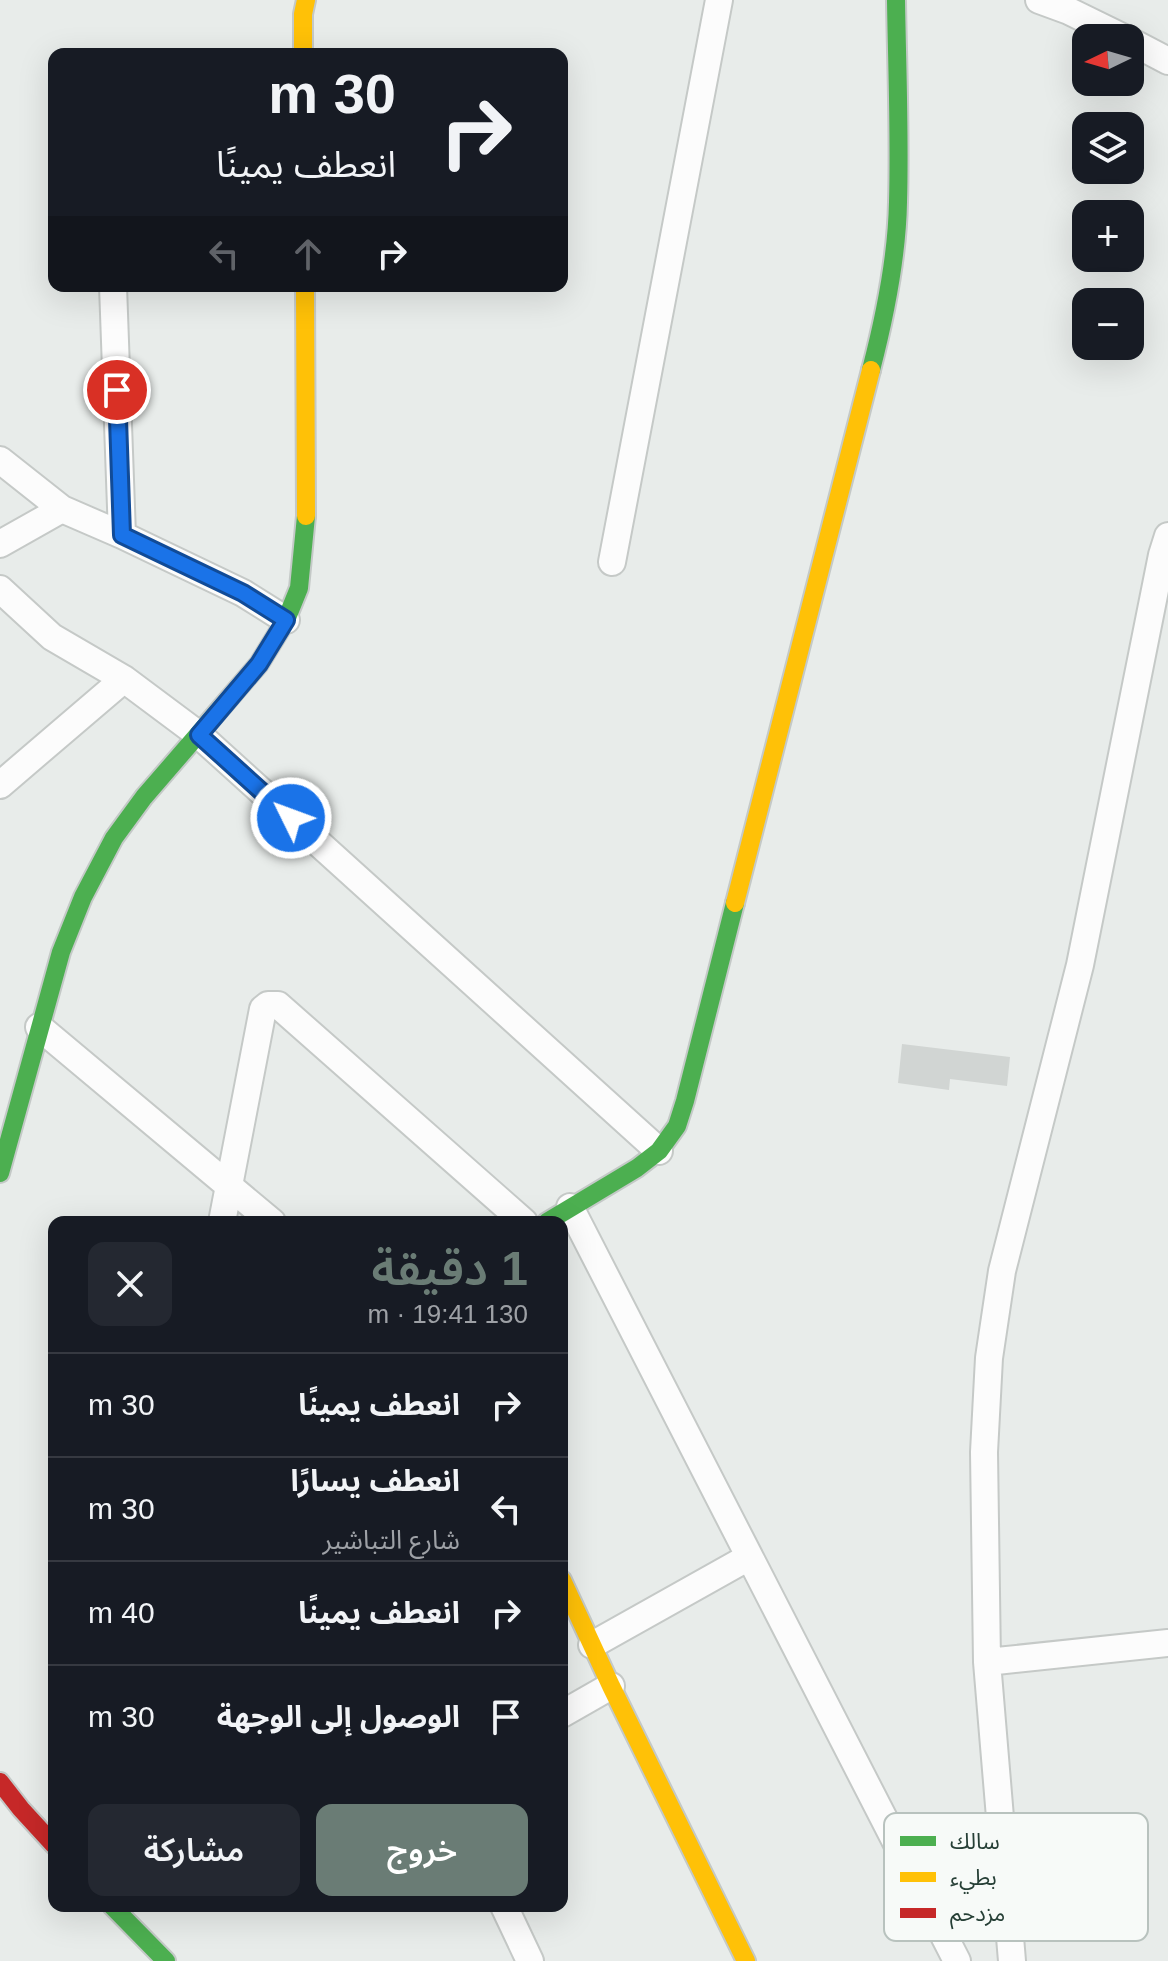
<!DOCTYPE html>
<html lang="ar">
<head>
<meta charset="utf-8">
<style>
	body { margin:0; font-family:Arial,"Noto Sans Arabic",sans-serif; background:#242831; color:#f1f3f6; direction:rtl; height:100vh; display:flex; flex-direction:column; font-size:30px; white-space:nowrap }
	* { box-sizing:border-box; margin:0 }
	p { font-size:26px; color:#9ea1a6 }
	.icon { flex:none; width:44px; height:44px; fill:none; stroke:currentColor; stroke-width:2; stroke-linecap:round; stroke-linejoin:round }
	.map { position:relative; flex:1; overflow:hidden; direction:ltr }
	.panel { position:absolute; left:48px; top:1216px; width:520px; height:696px; display:flex; flex-direction:column; background:#171b24; border-radius:16px; box-shadow:0 8px 32px #0002; direction:rtl }
	.panel>* { flex:none }
	.guide { position:absolute; left:48px; top:48px; width:520px; height:244px; border-radius:16px; box-shadow:0 8px 32px #0002; direction:rtl; background:#171b24; color:#f1f3f6; overflow:hidden }
	.needle { width:52px; rotate:265deg }
	.controls { position:absolute; left:1072px; top:24px; display:grid; gap:16px }
	.controls a { display:grid; place-items:center; width:72px; height:72px; border-radius:16px; background:#171b24; box-shadow:0 8px 32px #0002; font-size:40px }
	.pin { position:absolute; display:grid; place-items:center; width:68px; height:68px; color:#fff; margin:-34px; border:4px solid #fff; border-radius:50%; box-shadow:0 2px 8px #0007 }
	.me { position:absolute; width:88px; margin:-44px; rotate:312deg; stroke-linejoin:round; filter:drop-shadow(0 0 6px #0008) }
	.turn { display:flex; align-items:center; gap:28px; height:168px; padding:0 40px; font-size:36px }
	.turn .icon { width:104px; height:104px; stroke-width:2.5 }
	.turn b { display:block; font-size:56px; line-height:68px }
	.lanes { display:flex; align-items:center; height:76px; padding:0 40px; background:#0003; justify-content:center; gap:40px; direction:ltr }
	.lanes .off { opacity:.35 }
	.round { display:grid; place-items:center; flex:none; width:84px; height:84px; border-radius:16px; background:#242831 }
	.head { display:flex; align-items:center; justify-content:space-between; height:136px; padding:0 40px }
	h1 { font-size:48px; font-weight:600; line-height:60px; color:#6a7c75 }
	.cta { display:flex; gap:16px; margin-top:auto; padding:16px 40px }
	.cta a { flex:1; height:92px; border-radius:16px; background:#6a7c75; color:#fff; font-size:32px; font-weight:600; line-height:92px; text-align:center }
	.cta a+a { background:#242831; color:#f1f3f6 }
	ul { padding:0; list-style:none }
	li { display:flex; align-items:center; gap:24px; height:104px; padding:0 40px; border-top:2px solid #363941 }
	li div { flex:1 }
	li b { display:block; font-size:30px }
	li em { font-style:normal }
	.map>svg:first-child { display:block }
	.building { fill:#d1d5d3 }
	.lines { fill:none; stroke-linecap:round; stroke-linejoin:round }
	.street-casing { stroke:#c5c9c7; stroke-width:30 }
	.fast-casing { stroke:#c4c9c7; stroke-width:22 }
	.slow-casing { stroke:#c4c9c7; stroke-width:22 }
	.jam-casing { stroke:#c4c9c7; stroke-width:22 }
	.street { stroke:#fcfcfc; stroke-width:26 }
	.fast { stroke:#4caf50; stroke-width:18 }
	.slow { stroke:#ffc107; stroke-width:18 }
	.jam { stroke:#c62828; stroke-width:18 }
	.route-casing { stroke:#114b97; stroke-width:20 }
	.route { stroke:#1a73e8; stroke-width:14 }
	.key { fill:#f7faf8; stroke:#b8c2be; stroke-width:2 }
	.key-label { font-size:22px; fill:#263f36 }
</style>
</head>
<body>
<div class="map">
<svg width="1168" height="1961" viewBox="0 0 1168 1961">
	<rect width="100%" height="100%" fill="#e8ecea"/>
	<!-- building -->
	<path class="building" d="M902 1044 1010 1057 1007 1086 950 1079 949 1090 898 1083Z"/>
	<g class="lines">
		<!-- street casing -->
		<g class="street-casing">
			<path id="street" d="M1039 0 1069 11 1124 38
				M1130 41 1168 61
				M113 286 122 535
				M0 460 62 509 122 535 243 593 286 620
				M0 544 62 509
				M612 562 719 0
				M0 589 52 637 124 679 199 735 659 1151
				M0 785 124 679
				M39 1027 272 1222
				M570 1207 957 1961
				M222 1222 263 1009 268 1005H278L524 1222
				M592 1645 749 1557
				M987 1662 1168 1643
				M562 1714 611 1686
				M504 1906 530 1961
				M1012 1961 987 1662 984 1452 989 1358 1002 1271 1080 965 1162 555 1168 536"/>
		</g>
		<!-- fast casing -->
		<g class="fast-casing">
			<path id="fast" d="M871 370C885 316 897 258 898 202 900 135 897 67 896 0
				M0 1173 61 952 83 897 114 838 144 797 259 664 286 620 299 588 306 516
				M547 1222 637 1168 659 1151 677 1126 685 1101 735 903
				M112 1906 166 1961"/>
		</g>
		<!-- slow casing -->
		<g class="slow-casing">
			<path id="slow" d="M303 54V14L306 0
				M305 286 306 516
				M735 903 871 370
				M562 1580 611 1686 746 1961"/>
		</g>
		<!-- jam casing -->
		<g class="jam-casing">
			<path id="jam" d="M0 1782 21 1809 54 1845"/>
		</g>
		<!-- street -->
		<use href="#street" class="street"/>
		<!-- fast -->
		<use href="#fast" class="fast"/>
		<!-- slow -->
		<use href="#slow" class="slow"/>
		<!-- jam -->
		<use href="#jam" class="jam"/>
	</g>
	<g class="lines">
		<!-- route casing -->
		<g class="route-casing">
			<path id="route" d="M117 390 122 535 243 593 286 620 259 664 199 735 291 818"/>
		</g>
		<!-- route -->
		<use href="#route" class="route"/>
	</g>
	<!-- legend -->
	<rect x="884" y="1813" width="264" height="128" rx="12" class="key"/>
	<rect x="900" y="1836" width="36" height="10" fill="#4caf50"/>
	<rect x="900" y="1872" width="36" height="10" fill="#ffc107"/>
	<rect x="900" y="1908" width="36" height="10" fill="#c62828"/>
	<g class="key-label">
		<text x="950" y="1849">سالك</text>
		<text x="950" y="1885">بطيء</text>
		<text x="950" y="1921">مزدحم</text>
	</g>
</svg>
<div class="controls">
<a><svg class="needle" viewBox="-14 -14 28 28"><path d="M0-13l5 13h-10z" fill="#e53935"/><path d="M0 13l5-13h-10z" fill="#9ea1a6"/></svg></a>
<a><svg class="icon" aria-label="layers" viewBox="0 0 24 24"><path d="M12 4l9 5-9 5-9-5zM3 14l9 5 9-5"/></svg></a>
<a>+</a>
<a>−</a>
</div>
<div class="pin" style="left:117px;top:390px;background:#d93025"><svg class="icon" aria-label="arrive" viewBox="0 0 24 24"><path d="M6 21V4h12l-3 4 3 4H6"/></svg></div>
<svg class="me" style="left:291px;top:818px" viewBox="-20 -20 40 40"><circle r="17" fill="#1a73e8" stroke="#fff" stroke-width="3"/><path d="M0-11L8 9 0 5-8 9z" fill="#fff"/></svg>
<div class="guide">
<div class="turn"><svg class="icon" aria-label="right" viewBox="0 0 24 24"><path d="M7 20v-9h11M14 6l5 5-5 5"/></svg><div><b>30 m</b>انعطف يمينًا</div></div>
<div class="lanes"><svg class="icon off" aria-label="left" viewBox="0 0 24 24"><path d="M17 20v-9H6M10 6l-5 5 5 5"/></svg><svg class="icon off" aria-label="ahead" viewBox="0 0 24 24"><path d="M12 20V5M6 11l6-6 6 6"/></svg><svg class="icon" aria-label="right" viewBox="0 0 24 24"><path d="M7 20v-9h11M14 6l5 5-5 5"/></svg></div>
</div>
<section class="panel">
<div class="head"><div><h1>1 دقيقة</h1><p>130 m · 19:41</p></div><a class="round"><svg class="icon" aria-label="close" viewBox="0 0 24 24"><path d="M6 6l12 12M18 6L6 18"/></svg></a></div>
<ul>
<li><svg class="icon" aria-label="right" viewBox="0 0 24 24"><path d="M7 20v-9h11M14 6l5 5-5 5"/></svg><div><b>انعطف يمينًا</b></div><em>30 m</em></li>
<li><svg class="icon" aria-label="left" viewBox="0 0 24 24"><path d="M17 20v-9H6M10 6l-5 5 5 5"/></svg><div><b>انعطف يسارًا</b><p>شارع التباشير</p></div><em>30 m</em></li>
<li><svg class="icon" aria-label="right" viewBox="0 0 24 24"><path d="M7 20v-9h11M14 6l5 5-5 5"/></svg><div><b>انعطف يمينًا</b></div><em>40 m</em></li>
<li><svg class="icon" aria-label="arrive" viewBox="0 0 24 24"><path d="M6 21V4h12l-3 4 3 4H6"/></svg><div><b>الوصول إلى الوجهة</b></div><em>30 m</em></li>
</ul>
<div class="cta"><a>خروج</a><a>مشاركة</a></div>
</section>
</div>
</body>
</html>
